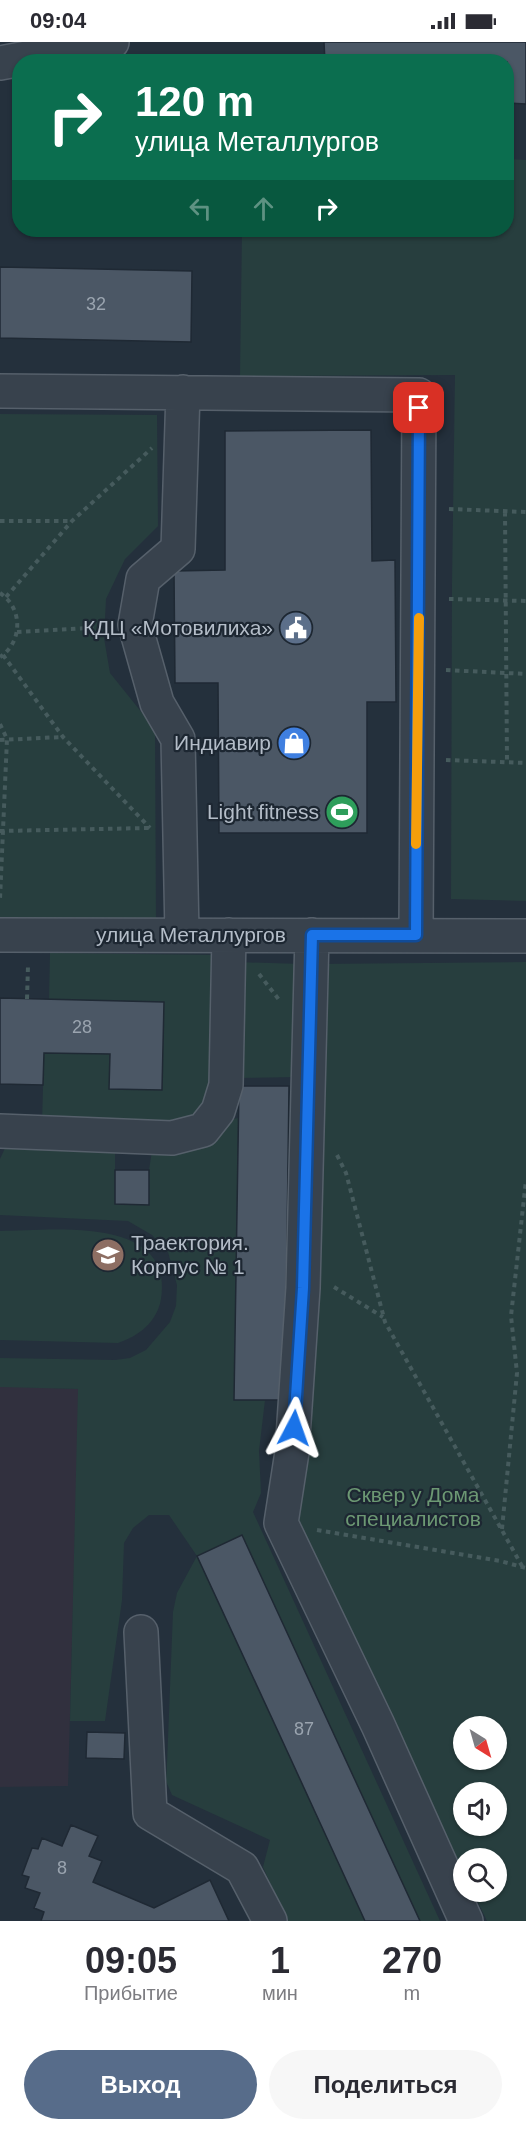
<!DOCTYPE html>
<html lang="ru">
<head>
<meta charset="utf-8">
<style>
	body { margin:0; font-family:Helvetica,sans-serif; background:#f7f7f7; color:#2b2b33; height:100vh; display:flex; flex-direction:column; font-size:22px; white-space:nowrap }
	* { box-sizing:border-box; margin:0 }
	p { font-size:20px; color:#7c7c81 }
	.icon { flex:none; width:33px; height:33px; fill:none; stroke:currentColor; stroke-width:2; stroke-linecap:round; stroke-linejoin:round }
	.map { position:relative; height:1879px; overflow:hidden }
	.side { display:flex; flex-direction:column; background:#fff; flex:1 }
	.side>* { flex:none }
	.top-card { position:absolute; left:12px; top:12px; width:502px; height:183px; border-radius:24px; box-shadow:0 2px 4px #0004; background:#0b6e4f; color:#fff; overflow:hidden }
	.needle { width:39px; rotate:143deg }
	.controls { position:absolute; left:453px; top:1674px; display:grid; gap:12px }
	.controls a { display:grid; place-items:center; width:54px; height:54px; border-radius:50%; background:#fff; box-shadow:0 2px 4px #0004; font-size:30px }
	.pin { position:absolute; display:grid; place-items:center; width:51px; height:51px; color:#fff; margin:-26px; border-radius:12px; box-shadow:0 3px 9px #0006 }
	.me { position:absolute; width:66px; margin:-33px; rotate:4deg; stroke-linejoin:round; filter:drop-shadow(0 0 4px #0008) }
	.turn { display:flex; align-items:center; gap:21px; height:126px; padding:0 24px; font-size:27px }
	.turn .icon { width:78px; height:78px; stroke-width:2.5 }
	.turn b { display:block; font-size:42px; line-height:51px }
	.lanes { display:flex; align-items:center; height:57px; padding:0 24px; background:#0003; justify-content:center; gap:30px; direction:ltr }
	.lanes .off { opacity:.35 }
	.eta { display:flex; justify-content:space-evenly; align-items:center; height:102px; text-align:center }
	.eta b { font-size:36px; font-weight:800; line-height:42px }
	.action { display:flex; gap:12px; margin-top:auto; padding:12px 24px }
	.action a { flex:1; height:69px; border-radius:36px; background:#576c8a; color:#fff; font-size:24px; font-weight:800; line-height:69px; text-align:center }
	.action a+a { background:#f7f7f7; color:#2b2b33 }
	.status { display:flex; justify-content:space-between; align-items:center; height:42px; padding:0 30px; background:#fff; direction:ltr }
	.status svg { height:16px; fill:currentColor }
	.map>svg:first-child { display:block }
	.medical { fill:#31303e }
	.green { fill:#273e3e; fill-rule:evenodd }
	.building { fill:#4b5765; stroke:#1f2934; stroke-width:1.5 }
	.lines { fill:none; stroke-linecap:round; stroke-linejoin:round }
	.minor-casing { stroke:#56606b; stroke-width:36 }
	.path { stroke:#465b5d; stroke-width:4; stroke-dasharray:4.5 4.5; stroke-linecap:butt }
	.minor { stroke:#38424d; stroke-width:33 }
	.route-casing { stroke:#114b97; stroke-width:15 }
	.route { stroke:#1a73e8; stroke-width:10 }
	.slow { stroke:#f59e0b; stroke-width:10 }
	.labels { text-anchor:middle; stroke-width:4.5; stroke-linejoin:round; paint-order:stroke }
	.number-label { font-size:18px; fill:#9aa4af }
	.poi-label { font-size:21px; fill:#b4bdc8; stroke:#1d2732; text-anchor:end }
	.street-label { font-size:21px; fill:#b4bdc8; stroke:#1d2732 }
	.park-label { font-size:21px; fill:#6c9873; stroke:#1d2732 }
</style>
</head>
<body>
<div class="status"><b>09:04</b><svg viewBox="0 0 49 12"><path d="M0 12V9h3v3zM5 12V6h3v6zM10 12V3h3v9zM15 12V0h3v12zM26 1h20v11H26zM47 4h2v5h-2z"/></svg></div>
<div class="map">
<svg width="526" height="1879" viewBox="0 0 526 1879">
	<rect width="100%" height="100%" fill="#24303c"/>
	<!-- medical -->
	<path class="medical" d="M0 1344 79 1347 68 1744 0 1745Z"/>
	<!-- green -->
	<path class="green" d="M507 117 526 118V859L451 857 452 541 455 333 240 334 242 188H507Z
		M0 372 157 373 158 484 125 517 106 557 104 596 110 631 155 687 156 882H0Z
		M50 911 221 913 219 1060 188 1084 42 1081 44 1011 110 1012 109 1047 162 1048 49 957Z
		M235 920 302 922 298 1035 234 1036Z
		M526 920V1879H487L473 1850H496V1816H464L463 1831 296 1484 316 922ZM464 1684H496V1718H464ZM464 1750H496V1784H464Z
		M238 1076 234 1357 265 1358 259 1409 261 1451 253 1470 440 1879H420L242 1493 197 1515 365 1879H287L263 1825 270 1798 172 1753 166 1739 167 1722 173 1570 177 1551 197 1514 169 1473H149L133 1486 124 1501 122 1558 105 1679H70L78 1347 0 1345V1316L115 1318 130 1316 146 1308 170 1280 176 1264 177 1243 168 1210 152 1193 128 1179 0 1173V1117L6 1104 115 1103V1162L148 1163 149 1128 152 1109 184 1111 199 1103 218 1081Z
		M0 1189C51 1189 174 1172 161 1257 157 1280 139 1294 118 1301L0 1298Z"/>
	<!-- building -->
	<path class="building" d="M324 0H526V62L507 61V20H325Z
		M177 17 247 18V20H177Z
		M0 225 192 229 191 300 0 296Z
		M371 388 372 519 395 518 396 660H367V791H219L218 641H175L174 529 225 528V389Z
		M0 956 164 960 162 1048 109 1047 110 1012 44 1011 43 1043 0 1042Z
		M239 1044H289L285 1358H234Z
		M115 1128H149V1163L115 1162Z
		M242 1493 420 1879H365L288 1711 197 1514Z
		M87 1690 125 1691 124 1717 86 1716Z
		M71 1783 98 1794 89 1814 102 1819 93 1840 154 1866 210 1838 229 1879H41L44 1870 34 1866 40 1851 25 1846 29 1835 22 1833 32 1806 38 1807 42 1796 62 1804Z"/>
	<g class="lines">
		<!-- minor casing -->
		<g class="minor-casing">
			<path id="minor" d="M0 21 112 0
				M0 349 419 353 416 893
				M182 892 178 697 157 661 135 583 143 537 178 507 183 350
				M0 893 526 894
				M312 893 303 1246 292 1410 281 1481 378 1683 466 1879
				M0 1089 172 1096 203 1088 218 1069 226 1043 229 893
				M141 1590 150 1771 242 1826 270 1879"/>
		</g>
		<!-- path -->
		<path class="path" d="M449 467 526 470
			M505 470 507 720
			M0 479H71
			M0 551C23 566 23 600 0 615
			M6 555 72 479 152 406
			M449 557 526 559
			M17 590 106 585
			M3 613 63 695 150 786
			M446 628 526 632
			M0 682 7 697 0 857
			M0 698 62 695
			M446 718 526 721
			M0 789 149 786
			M259 932 280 959
			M27 957 28 924
			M337 1113 346 1131 385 1280 522 1524
			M334 1245 383 1275
			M502 1487 517 1331 511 1274 526 1138
			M317 1488 500 1519 526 1526"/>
		<!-- minor -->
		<use href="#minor" class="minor"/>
	</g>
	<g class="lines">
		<!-- route casing -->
		<g class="route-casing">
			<path id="route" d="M294 1386 303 1246 312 893H416L419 366"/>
		</g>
		<!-- route -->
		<use href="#route" class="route"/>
		<!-- slow -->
		<path class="slow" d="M416 802 419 576"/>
	</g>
	<!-- icons -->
	<defs>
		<g id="civic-disc" transform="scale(1.725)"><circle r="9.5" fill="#5c6f8a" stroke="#1d2732"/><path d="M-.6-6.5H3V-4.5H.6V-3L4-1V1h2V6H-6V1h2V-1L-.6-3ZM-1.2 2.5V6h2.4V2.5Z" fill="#fff"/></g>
		<g id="shop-disc" transform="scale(1.725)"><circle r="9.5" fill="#3f7fe0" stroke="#1d2732"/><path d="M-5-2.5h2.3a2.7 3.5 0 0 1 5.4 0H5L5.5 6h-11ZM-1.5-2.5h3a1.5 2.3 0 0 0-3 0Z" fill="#fff"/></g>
		<g id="stadium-disc" transform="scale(1.725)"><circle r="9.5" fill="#2e9e5b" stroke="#1d2732"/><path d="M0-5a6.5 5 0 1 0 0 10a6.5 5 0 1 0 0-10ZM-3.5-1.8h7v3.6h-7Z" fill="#fff"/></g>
		<g id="school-disc" transform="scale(1.725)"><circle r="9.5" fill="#8d6e63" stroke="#1d2732"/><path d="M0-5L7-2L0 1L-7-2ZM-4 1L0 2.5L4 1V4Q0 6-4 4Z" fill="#fff"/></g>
	</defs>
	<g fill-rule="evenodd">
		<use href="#civic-disc" x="296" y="586"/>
		<use href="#shop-disc" x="294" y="701"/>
		<use href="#stadium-disc" x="342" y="770"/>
		<use href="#school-disc" x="108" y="1213"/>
	</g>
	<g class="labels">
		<!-- number labels -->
		<g class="number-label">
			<text x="96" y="268">32</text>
			<text x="82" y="991">28</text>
			<text x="304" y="1693">87</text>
			<text x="62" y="1832">8</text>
		</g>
		<!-- poi labels -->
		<g class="poi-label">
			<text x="273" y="593">КДЦ «Мотовилиха»</text>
			<text x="271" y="708">Индиавир</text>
			<text x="319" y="777">Light fitness</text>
			<text x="131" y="1208" text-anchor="start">Траектория.<tspan x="131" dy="24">Корпус № 1</tspan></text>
		</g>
		<!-- street labels -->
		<g class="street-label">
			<text x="191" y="900">улица Металлургов</text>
		</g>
		<!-- park labels -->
		<g class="park-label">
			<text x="413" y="1460">Сквер у Дома<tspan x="413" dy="24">специалистов</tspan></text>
		</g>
	</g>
</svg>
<div class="controls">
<a><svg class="needle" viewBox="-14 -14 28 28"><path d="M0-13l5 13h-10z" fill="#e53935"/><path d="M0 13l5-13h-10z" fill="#7c7c81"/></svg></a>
<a><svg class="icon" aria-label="sound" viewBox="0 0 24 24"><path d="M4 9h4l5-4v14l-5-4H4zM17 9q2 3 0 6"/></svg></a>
<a><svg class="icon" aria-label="search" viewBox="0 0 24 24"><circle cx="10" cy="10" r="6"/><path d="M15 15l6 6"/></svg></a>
</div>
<div class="pin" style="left:419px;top:366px;background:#d93025"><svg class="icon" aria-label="arrive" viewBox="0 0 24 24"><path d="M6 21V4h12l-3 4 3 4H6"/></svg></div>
<svg class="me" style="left:294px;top:1386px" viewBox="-20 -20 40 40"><path d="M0-17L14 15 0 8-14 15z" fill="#1a73e8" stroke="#fff" stroke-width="4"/></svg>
<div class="top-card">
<div class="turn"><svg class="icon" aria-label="right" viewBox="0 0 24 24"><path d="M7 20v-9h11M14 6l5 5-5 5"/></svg><div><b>120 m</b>улица Металлургов</div></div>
<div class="lanes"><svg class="icon off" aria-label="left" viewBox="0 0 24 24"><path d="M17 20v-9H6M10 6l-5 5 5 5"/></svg><svg class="icon off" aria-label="ahead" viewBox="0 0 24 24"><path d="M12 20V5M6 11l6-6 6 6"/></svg><svg class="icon" aria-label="right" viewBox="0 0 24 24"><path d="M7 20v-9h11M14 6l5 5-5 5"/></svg></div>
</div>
</div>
<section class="side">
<div class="eta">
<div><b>09:05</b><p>Прибытие</p></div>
<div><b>1</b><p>мин</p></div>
<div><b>270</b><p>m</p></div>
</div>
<div class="action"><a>Выход</a><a>Поделиться</a></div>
</section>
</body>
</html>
